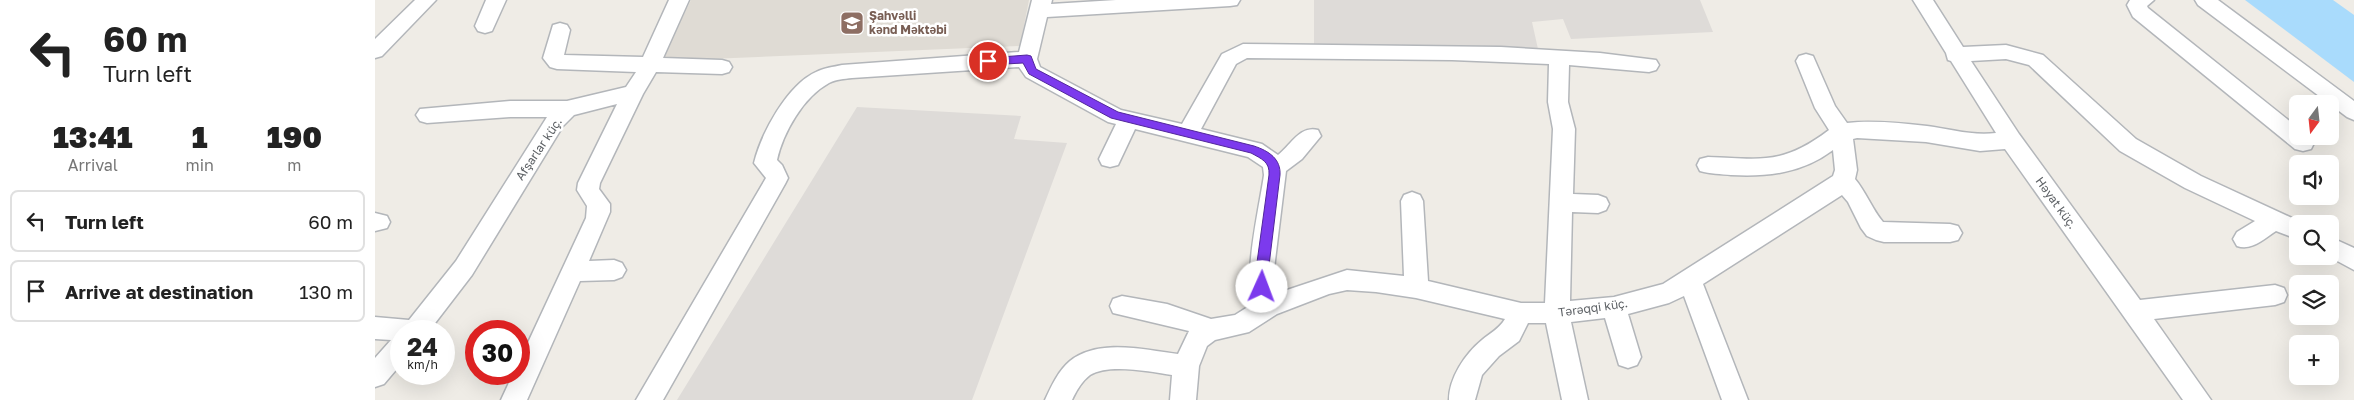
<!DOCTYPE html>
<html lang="en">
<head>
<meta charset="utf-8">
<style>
	body { margin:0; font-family:"Golos Text",sans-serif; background:#f2f2f2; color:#222; height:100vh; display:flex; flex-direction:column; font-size:19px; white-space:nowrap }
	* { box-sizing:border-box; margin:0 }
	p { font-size:16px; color:#767676 }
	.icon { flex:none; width:28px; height:28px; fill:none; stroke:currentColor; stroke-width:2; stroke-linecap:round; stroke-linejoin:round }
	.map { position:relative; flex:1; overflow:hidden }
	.sheet { display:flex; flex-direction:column; background:#fff; width:375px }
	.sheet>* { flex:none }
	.banner { background:#fff; color:#222; overflow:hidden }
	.needle { width:32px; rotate:195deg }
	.tools { position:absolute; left:1914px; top:95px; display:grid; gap:10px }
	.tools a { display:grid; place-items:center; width:50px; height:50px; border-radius:8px; background:#fff; box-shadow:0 5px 20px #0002; font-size:25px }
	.speed { position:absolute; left:15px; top:320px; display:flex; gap:10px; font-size:25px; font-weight:700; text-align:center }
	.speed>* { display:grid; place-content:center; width:65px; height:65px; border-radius:50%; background:#fff; box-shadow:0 5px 20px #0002; line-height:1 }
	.speed small { font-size:12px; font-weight:400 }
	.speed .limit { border:8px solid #d22; background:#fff; color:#111 }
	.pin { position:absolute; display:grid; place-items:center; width:42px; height:42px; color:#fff; margin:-21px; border:2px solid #fff; border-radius:50%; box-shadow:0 1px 5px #0007 }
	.me { position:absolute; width:55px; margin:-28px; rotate:2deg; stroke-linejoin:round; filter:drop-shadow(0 0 4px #0008) }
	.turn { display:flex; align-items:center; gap:18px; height:105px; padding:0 20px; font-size:22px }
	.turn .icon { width:65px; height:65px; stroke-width:2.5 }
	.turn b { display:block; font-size:35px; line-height:42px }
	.eta { display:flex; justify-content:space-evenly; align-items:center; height:85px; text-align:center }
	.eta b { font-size:30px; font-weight:800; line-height:35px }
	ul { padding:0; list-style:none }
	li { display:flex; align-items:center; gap:15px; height:62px; margin:0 10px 8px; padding:0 10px; border:2px solid #e0e0e0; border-radius:8px }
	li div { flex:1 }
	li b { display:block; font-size:19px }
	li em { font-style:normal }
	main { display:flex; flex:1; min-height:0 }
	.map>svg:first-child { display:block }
	.industrial { fill:#dedbd8 }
	.education { fill:#dfdbd4 }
	.water { fill:#a9dbfc }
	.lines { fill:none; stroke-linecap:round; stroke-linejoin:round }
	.street-casing { stroke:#b3b6ba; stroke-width:3 }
	.street { fill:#fff; fill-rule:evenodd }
	.route { fill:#7c3aed; stroke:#51269a }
	.labels { text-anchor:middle; stroke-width:5; stroke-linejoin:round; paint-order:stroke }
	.education-label { font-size:12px; font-weight:bold; fill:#785e54; stroke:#fff; text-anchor:start }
	.street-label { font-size:12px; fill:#5d6165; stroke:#fff }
</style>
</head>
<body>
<main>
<section class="sheet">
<div class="banner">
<div class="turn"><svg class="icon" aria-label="left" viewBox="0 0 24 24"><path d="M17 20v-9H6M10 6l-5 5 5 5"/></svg><div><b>60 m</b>Turn left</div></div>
</div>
<div class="eta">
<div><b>13:41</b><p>Arrival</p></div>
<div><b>1</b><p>min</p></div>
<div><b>190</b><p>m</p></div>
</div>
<ul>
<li><svg class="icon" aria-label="left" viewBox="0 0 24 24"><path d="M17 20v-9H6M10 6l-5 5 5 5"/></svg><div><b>Turn left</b></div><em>60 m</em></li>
<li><svg class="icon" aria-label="arrive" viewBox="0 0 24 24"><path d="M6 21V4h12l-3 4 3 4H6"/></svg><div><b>Arrive at destination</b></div><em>130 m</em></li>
</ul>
</section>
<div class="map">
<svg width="1979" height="400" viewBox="0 0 1979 400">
	<rect width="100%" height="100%" fill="#efece6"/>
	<!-- industrial -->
	<path class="industrial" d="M939 0H1325L1338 32 1196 39 1188 19 1157 22 1163 49 939 46Z
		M482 107 646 116 639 139 692 143 597 400H302Z"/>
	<!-- education -->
	<path class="education" d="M316 0H654L645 46 286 61Z"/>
	<!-- water -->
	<path class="water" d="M1870 0H1958L1979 15V82Z"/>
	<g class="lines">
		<!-- street casing -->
		<g class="street-casing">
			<path id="street" d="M40 0H61L7 56 0 58V39Z
				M111 0H131L117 31 110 33 103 31 100 26Z
				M294 0H314L288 58 347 60 354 62 357 67 354 72 347 74 281 72 268 94 225 183 224 189 235 204V212L214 261 239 260 247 263 251 270 247 277 239 280 205 281 152 400H126L138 374H144V362L211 218 212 206 202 190 203 183 242 104 199 115 188 126 97 275 54 331H26V364L9 384 0 387V358L16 340 0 339V317L34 320 81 261 172 117H135L52 123 45 121 41 115 45 109 135 101H192L251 87 261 72 182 69 175 67 168 58 178 25 185 23 192 25 195 30 189 55 268 57Z
				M657 0H677L676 4 741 0H865L862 5 855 6 672 17 662 59 665 67 746 110 807 124 847 54 868 44 1126 47 1225 53 1281 60 1284 65 1281 70 1274 72 1194 65 1193 102 1200 129 1198 194 1223 195 1231 198 1234 204 1231 210 1223 213 1197 212 1195 301 1239 297 1288 284 1458 176 1460 170 1458 150C1427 173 1394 177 1356 175 1346 174 1335 174 1325 171L1322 165 1325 159 1333 157C1387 159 1408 165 1454 130L1440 108 1421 61 1424 56 1431 54 1438 56 1460 106 1472 123C1497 120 1526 123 1552 126 1575 129 1597 136 1621 133L1576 61 1573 60 1571 53 1538 0H1558L1588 47 1631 45 1668 55 1761 139 1826 176 1930 224H1922V239L1901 231C1889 239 1877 251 1862 246L1858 239 1862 232 1880 221 1810 188 1745 151 1654 65 1631 59 1596 61 1644 134 1765 300 1900 285 1909 288 1912 295 1909 302 1900 305 1779 319 1836 400H1808L1630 149 1605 151 1551 142 1482 138 1478 139 1482 170 1480 179C1491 192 1497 209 1508 222L1575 224 1583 226 1587 233 1583 240 1575 242H1509L1501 240 1492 236 1486 228 1473 202 1467 195 1328 284 1373 400H1347L1309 296 1294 303 1253 314 1266 357 1262 365 1253 368 1244 365 1230 318 1196 322 1213 400H1187L1171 323H1153L1144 341 1124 356 1107 375 1100 400H1074C1074 378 1090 354 1107 340 1115 333 1124 329 1130 319L1041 298 1001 292 972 290 954 294 902 314 874 332 840 340 832 346 824 366 821 400H795L797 375C777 372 734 363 715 375 707 381 701 391 697 400H670C676 387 683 371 695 361 724 338 770 350 803 354L814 331 738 313 735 306 738 299 747 296 792 304 836 319 860 315 879 303C867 279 885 204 889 175L888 167 873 157 760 129 743 165 735 167 727 165 724 159 741 124 733 122 651 77 644 67 477 78C469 79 461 79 454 83 428 97 408 133 402 160L407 165 413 178 410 184 288 400H261L391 178 379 163C386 134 412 85 441 72 449 68 458 67 467 65L644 52ZM872 58 1077 60 1174 64 1173 102 1178 129 1170 303H1146L1053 281 1048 201 1045 195 1037 192 1029 195 1026 201 1029 276 972 270 900 294 898 277 911 171 927 159 946 136 943 130C925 125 916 145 903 155L887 144 826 129 861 64Z
				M1755 0H1779L1772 6 1773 8 1922 127V136L1936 137 1939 143 1936 149 1928 151 1920 149 1758 17 1752 5Z
				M1820 0H1843L1979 101V120L1972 117 1823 5Z
				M0 213 12 216 15 222 12 228 0 231Z
				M1955 237 1979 248V270L1953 256H1955Z"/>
		</g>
		<!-- street -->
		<use href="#street" class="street"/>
	</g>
	<!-- route -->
	<path class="route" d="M652 55 656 56 661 69 743 112 879 146C894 151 906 159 905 175L891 290H883L880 277 894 175C895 162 887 159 876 153L736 118 654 74 648 63 613 65 608 61 613 58Z"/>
	<!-- icons -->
	<defs>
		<g id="school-square" transform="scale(1.25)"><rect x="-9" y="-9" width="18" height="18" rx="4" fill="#8d6e63" stroke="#fff"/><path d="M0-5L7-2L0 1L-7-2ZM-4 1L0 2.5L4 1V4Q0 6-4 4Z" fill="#fff"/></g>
	</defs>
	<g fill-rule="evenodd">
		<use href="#school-square" x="477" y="23"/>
	</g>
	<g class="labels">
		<!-- education labels -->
		<g class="education-label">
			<text x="494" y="20">Şahvəlli<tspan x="494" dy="14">kənd Məktəbi</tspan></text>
		</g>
		<!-- street labels -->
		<g class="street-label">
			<text transform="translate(164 149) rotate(-56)" y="4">Afşarlar küç.</text>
			<text transform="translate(1681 203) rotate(54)" y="4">Həyat küç.</text>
			<text transform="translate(1218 308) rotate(-8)" y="4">Tərəqqi küç.</text>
		</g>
	</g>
</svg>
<div class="tools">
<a><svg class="needle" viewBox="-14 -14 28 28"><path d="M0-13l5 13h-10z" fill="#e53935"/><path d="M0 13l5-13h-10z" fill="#767676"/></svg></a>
<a><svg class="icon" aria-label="sound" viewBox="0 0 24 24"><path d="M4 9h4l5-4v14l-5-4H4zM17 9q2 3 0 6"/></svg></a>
<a><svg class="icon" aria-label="search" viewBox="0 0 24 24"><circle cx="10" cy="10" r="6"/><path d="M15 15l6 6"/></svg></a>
<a><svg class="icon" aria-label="layers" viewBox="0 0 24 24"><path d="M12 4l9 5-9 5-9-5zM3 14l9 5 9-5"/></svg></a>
<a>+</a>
</div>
<div class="speed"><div>24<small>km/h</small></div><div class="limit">30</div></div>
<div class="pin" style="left:613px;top:61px;background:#d93025"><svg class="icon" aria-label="arrive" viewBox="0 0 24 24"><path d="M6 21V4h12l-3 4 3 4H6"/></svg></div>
<svg class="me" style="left:887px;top:287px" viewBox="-20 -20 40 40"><circle r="19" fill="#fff"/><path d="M0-13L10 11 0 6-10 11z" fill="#7c3aed"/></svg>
</div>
</main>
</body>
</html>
